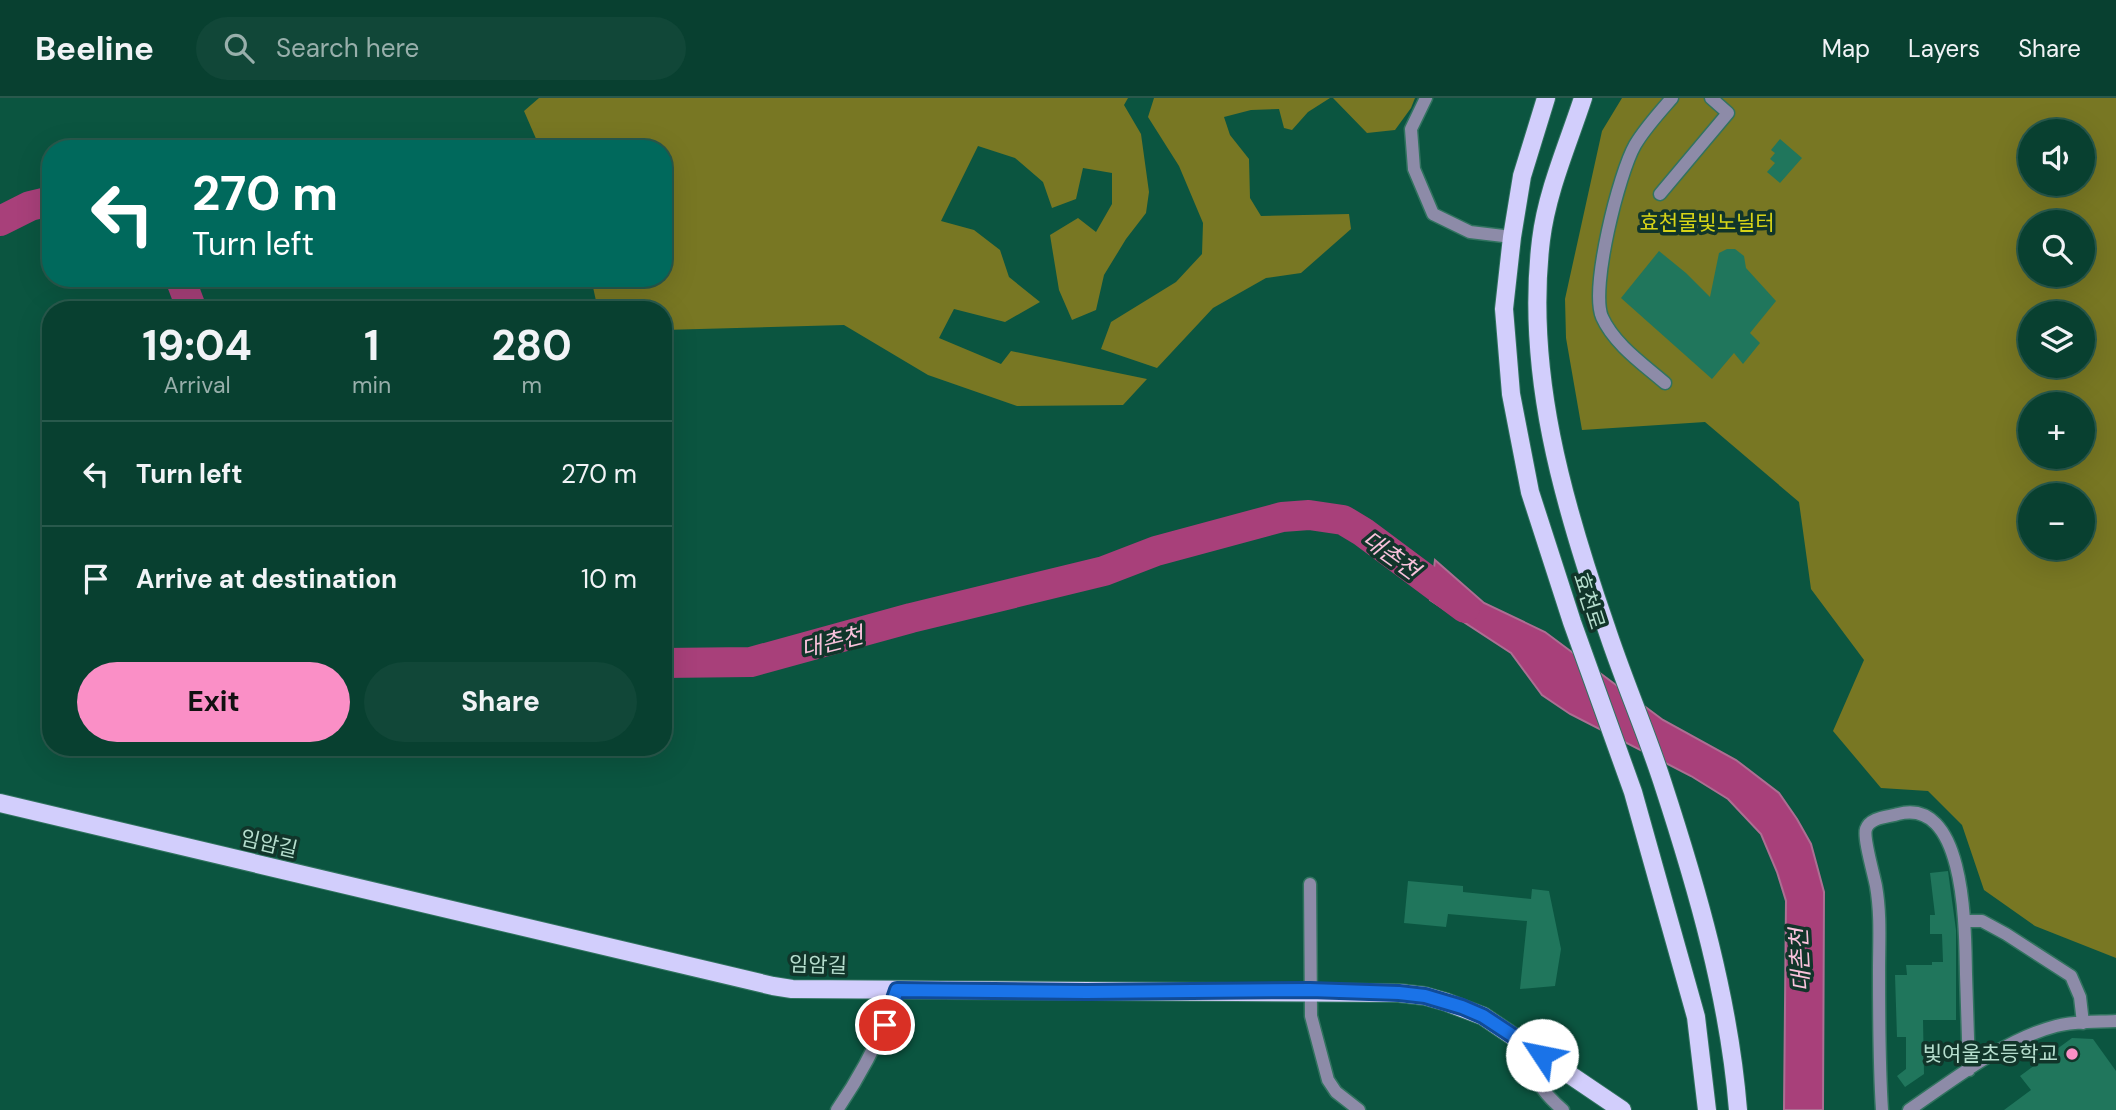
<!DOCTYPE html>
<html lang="en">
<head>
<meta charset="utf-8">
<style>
	body { margin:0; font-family:"DM Sans","Noto Sans KR",sans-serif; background:#114738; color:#f1f3f6; height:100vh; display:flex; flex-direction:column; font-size:26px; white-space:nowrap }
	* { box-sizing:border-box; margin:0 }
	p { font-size:23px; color:#98afab }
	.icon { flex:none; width:38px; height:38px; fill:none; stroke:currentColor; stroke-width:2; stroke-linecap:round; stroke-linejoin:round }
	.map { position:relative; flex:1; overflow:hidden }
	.side { position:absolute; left:42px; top:203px; width:630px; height:455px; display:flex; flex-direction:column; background:#084030; border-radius:28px; box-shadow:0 7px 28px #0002,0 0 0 2px #29594c }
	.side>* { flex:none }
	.guide { position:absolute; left:42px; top:42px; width:630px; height:147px; border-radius:28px; box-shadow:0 7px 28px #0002,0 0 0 2px #29594c; background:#00695c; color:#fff; overflow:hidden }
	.buttons { position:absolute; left:2018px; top:21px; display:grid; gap:14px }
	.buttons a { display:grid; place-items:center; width:77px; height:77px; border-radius:50%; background:#084030; box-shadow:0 7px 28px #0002,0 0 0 2px #29594c; font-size:35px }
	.pin { position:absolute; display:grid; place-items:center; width:60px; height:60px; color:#fff; margin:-30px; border:4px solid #fff; border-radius:50%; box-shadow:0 2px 7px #0007 }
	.me { position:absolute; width:77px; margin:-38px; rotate:304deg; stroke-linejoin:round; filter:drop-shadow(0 0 5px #0008) }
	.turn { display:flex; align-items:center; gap:24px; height:147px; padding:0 35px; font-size:32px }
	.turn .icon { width:91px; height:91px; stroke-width:2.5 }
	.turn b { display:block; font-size:49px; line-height:60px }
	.eta { display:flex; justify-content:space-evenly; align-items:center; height:119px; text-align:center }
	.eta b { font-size:42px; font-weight:700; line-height:49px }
	.action { display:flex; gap:14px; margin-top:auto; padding:14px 35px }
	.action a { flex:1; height:80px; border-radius:42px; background:#fa8fc6; color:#111; font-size:28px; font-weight:700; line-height:80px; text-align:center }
	.action a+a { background:#114738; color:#f1f3f6 }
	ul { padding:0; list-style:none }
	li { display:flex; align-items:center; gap:21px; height:105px; padding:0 35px; border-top:2px solid #29594c }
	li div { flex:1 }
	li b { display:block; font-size:26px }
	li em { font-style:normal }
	header { display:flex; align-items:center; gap:42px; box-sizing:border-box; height:98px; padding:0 35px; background:#084030; border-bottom:2px solid #29594c }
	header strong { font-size:33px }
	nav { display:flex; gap:38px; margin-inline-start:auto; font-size:24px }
	.search { width:490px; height:63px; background:#114738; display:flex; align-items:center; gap:18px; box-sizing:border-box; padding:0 24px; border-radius:38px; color:#98afab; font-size:26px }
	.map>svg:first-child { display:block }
	.green { fill:#787723; fill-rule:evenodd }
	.water { fill:#a8407a; stroke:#ac6f93; stroke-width:2 }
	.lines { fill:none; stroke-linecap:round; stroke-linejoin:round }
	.river { stroke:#a8407a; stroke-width:30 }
	.building { fill:#20765c }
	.minor-casing { stroke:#31735f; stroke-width:15 }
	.major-casing { stroke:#31735f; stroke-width:20 }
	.minor { stroke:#8d8ba8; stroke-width:12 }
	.major { stroke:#d2cefc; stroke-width:18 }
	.route-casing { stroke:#114b97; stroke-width:18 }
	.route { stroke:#1a73e8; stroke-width:12 }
	.poi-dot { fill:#fa8fc6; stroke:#11352a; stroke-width:2.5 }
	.labels { text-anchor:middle; stroke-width:7; stroke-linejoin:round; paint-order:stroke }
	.park-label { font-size:21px; fill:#d7d417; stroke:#11352a }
	.street-label { font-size:21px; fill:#b6dece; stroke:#11352a }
	.poi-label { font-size:21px; fill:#b6dece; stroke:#11352a; text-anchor:end }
	.water-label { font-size:23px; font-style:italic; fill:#fac2dc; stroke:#11352a }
</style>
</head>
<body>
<header>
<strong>Beeline</strong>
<div class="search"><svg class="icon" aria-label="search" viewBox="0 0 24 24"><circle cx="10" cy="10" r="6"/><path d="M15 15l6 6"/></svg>Search here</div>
<nav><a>Map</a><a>Layers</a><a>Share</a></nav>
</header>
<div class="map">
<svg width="2116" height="1012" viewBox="0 0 2116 1012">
	<rect width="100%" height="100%" fill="#0b5540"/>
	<!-- green -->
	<path class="green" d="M539 0H1128L1124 7 1141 36 1149 94 1146 115 1126 141 1104 177 1096 212 1072 222 1059 192 1050 137 1078 120 1096 134 1112 106V75L1083 70 1076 101 1052 110 1043 84 1015 60 978 48 941 123 974 132 1000 152 1009 179 1040 204 1005 224 954 211 939 240 1001 266 1011 253 1147 281 1123 307 1017 308 928 277 844 227 663 232V212H598L591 180H663V51H535L537 43 524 13Z
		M1154 0H1330L1308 14 1292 32 1284 30 1279 11 1251 12 1224 19 1230 37 1249 61 1250 100 1261 118 1349 116 1351 131 1301 175 1266 180 1213 210 1157 270 1101 251 1111 224 1176 184 1202 156 1203 125 1179 68 1148 19Z
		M1333 0H1415L1411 10 1395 32 1367 35Z
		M1622 0H2116V860L2035 828 1984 792 1962 727 1928 693 1881 690 1833 633 1864 562 1811 491 1799 404 1705 324 1582 332 1566 240 1565 201 1602 33ZM2030 33H2082V86H2030ZM2030 124H2082V177H2030ZM2030 215H2082V268H2030ZM2030 306H2082V359H2030ZM2030 397H2082V450H2030Z"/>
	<!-- water -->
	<path class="water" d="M1435 462 1484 505 1545 534 1663 622 1736 662 1779 695 1797 721 1811 746 1824 794 1823 1012H1784L1786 803 1777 774 1761 736 1728 701 1691 678 1570 616 1542 597 1511 555 1430 502Z"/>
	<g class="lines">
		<!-- river -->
		<path class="river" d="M0 123 30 108 51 103
			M180 180 192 212
			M663 565 751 564 911 520 1104 473 1156 453 1282 419 1309 417 1343 422 1363 434 1465 510"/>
	</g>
	<!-- building -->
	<path class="building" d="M1780 41 1802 60 1780 85 1767 74 1775 65 1770 61 1775 55 1771 52Z
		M1727 151H1735L1744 158 1746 170 1776 203 1750 235 1760 245 1743 266 1734 255 1712 281 1621 200 1659 153 1686 175 1710 199 1719 155Z
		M1948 773 1956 832V922H1923L1924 976 1905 989 1897 978 1906 971V939H1897L1895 877H1907L1906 867H1932V864H1943L1942 836H1930V817H1935L1930 775Z
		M1408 783 1463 788V794L1531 801 1532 791 1549 793 1561 851 1555 888 1520 891 1527 823 1448 816 1446 829 1404 825Z
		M2072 940 2093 941 2116 973V1012H2004L2031 992 2020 978Z"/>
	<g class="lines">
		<!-- minor casing -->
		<g class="minor-casing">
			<path id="minor" d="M1426 0 1411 31 1414 71 1433 116 1470 134 1512 139
				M1660 96 1728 15 1711 0
				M1665 285C1643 266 1614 246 1602 219 1590 190 1619 75 1635 47 1645 30 1659 15 1672 0
				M1310 786 1311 918 1328 982 1336 994 1359 1012
				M1964 823H1982L2006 836 2071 878 2080 899 2083 925
				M1526 947C1526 973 1544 996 1563 1012
				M837 1012C863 974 883 936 897 892
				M1882 1012C1879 966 1879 920 1879 873 1879 844 1881 817 1876 788 1874 777 1863 740 1866 731 1870 719 1888 719 1898 716 1967 698 1965 835 1966 876 1967 908 1968 940 1969 972
				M1909 1012C1953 982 2005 941 2056 928 2075 923 2097 924 2116 923"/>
		</g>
		<!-- major casing -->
		<g class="major-casing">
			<path id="major" d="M1546 0 1522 78 1512 139 1504 211 1511 296 1530 394 1572 524 1633 694 1696 919 1707 1012
				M1583 0C1568 46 1547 93 1541 142 1525 274 1563 405 1606 529 1623 581 1645 631 1662 683 1697 790 1729 900 1738 1012
				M0 705 773 888 792 891 1399 895 1425 898 1446 904 1483 918 1622 1012"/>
		</g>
		<!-- minor -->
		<use href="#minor" class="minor"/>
		<!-- major -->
		<use href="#major" class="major"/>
	</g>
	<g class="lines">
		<!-- route casing -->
		<g class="route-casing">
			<path id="route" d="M885 927 897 892 1086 894 1310 892 1399 895 1425 898 1462 909 1483 918 1542 957"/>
		</g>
		<!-- route -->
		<use href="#route" class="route"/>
	</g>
	<!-- markers -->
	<circle class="poi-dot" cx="2072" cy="956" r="7"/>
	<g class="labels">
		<!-- park labels -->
		<g class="park-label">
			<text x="1707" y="132">효천물빛노닐터</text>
		</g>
		<!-- street labels -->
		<g class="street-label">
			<text transform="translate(1589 503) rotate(72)" y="7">효천로</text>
			<text transform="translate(269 746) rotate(13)" y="7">임암길</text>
			<text transform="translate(818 867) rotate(2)" y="7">임암길</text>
		</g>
		<!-- poi labels -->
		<g class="poi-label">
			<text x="2058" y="963">빛여울초등학교</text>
		</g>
		<!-- water labels -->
		<g class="water-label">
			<text transform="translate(1391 457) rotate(36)" y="8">대촌천</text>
			<text transform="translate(832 544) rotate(-14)" y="8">대촌천</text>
			<text transform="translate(1800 862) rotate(-93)" y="8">대촌천</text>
		</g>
	</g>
</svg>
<div class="buttons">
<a><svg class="icon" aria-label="sound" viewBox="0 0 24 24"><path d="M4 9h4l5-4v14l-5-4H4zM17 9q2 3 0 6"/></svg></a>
<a><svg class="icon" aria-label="search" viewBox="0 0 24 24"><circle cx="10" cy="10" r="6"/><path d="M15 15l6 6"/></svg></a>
<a><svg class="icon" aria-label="layers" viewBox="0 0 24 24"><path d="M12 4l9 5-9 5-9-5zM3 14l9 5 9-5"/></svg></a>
<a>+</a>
<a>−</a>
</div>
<div class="pin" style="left:885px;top:927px;background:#d93025"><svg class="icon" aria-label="arrive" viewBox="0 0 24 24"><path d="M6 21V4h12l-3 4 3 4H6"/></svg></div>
<svg class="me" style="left:1542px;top:957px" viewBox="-20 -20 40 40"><circle r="19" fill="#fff"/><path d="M0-13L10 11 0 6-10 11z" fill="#1a73e8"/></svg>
<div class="guide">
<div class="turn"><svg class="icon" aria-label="left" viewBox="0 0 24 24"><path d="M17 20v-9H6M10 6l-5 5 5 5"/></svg><div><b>270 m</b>Turn left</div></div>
</div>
<section class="side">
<div class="eta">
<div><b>19:04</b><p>Arrival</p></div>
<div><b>1</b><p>min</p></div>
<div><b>280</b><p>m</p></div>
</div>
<ul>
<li><svg class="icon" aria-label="left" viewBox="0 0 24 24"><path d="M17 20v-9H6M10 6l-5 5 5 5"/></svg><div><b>Turn left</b></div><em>270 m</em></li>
<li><svg class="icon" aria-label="arrive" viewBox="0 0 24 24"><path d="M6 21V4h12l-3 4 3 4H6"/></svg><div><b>Arrive at destination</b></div><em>10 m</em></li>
</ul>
<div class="action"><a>Exit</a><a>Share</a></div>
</section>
</div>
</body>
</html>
